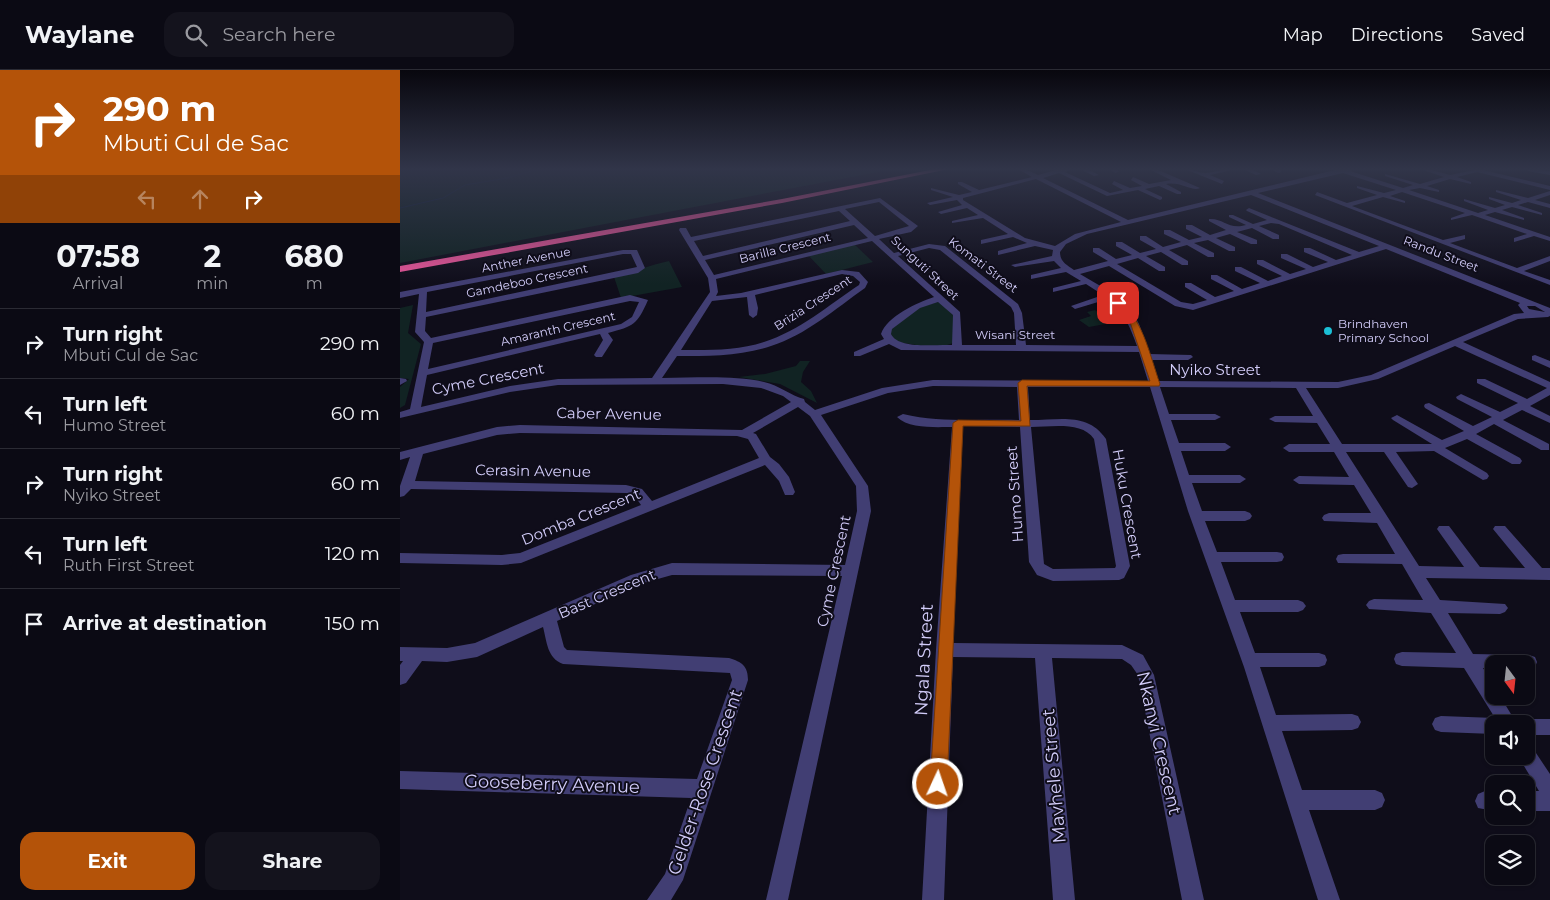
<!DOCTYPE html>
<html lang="en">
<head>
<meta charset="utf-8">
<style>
	body { margin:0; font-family:Montserrat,sans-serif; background:#14131d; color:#f1f3f6; height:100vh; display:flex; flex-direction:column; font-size:19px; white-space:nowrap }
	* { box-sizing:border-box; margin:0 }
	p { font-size:16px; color:#9a9aa0 }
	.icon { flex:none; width:28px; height:28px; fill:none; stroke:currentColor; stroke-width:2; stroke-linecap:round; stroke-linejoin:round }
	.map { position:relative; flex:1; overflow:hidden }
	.drawer { display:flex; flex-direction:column; background:#0b0a14; width:400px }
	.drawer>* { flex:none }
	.top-card { background:#b45309; color:#fff; overflow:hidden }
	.needle { width:32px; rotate:165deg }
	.fabs { position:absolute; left:1085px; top:585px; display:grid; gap:10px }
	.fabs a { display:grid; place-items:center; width:50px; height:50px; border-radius:10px; background:#0b0a14; box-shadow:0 1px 4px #0004,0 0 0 1px #2b2b34; font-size:25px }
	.pin { position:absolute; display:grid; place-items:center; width:42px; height:42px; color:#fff; margin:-21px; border-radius:10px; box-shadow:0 2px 8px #0006 }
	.me { position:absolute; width:55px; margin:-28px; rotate:3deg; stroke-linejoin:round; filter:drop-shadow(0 0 4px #0008) }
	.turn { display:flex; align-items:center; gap:18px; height:105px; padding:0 20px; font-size:22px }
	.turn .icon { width:65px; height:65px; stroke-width:2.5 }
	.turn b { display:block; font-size:35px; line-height:42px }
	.lanes { display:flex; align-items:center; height:48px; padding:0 20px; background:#0003; justify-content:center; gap:25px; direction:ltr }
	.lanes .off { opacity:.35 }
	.eta { display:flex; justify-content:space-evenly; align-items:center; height:85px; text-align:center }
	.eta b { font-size:30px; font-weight:700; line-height:35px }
	.cta { display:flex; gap:10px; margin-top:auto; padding:10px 20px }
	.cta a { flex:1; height:58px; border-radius:15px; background:#b45309; color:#fff; font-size:20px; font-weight:700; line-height:58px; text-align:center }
	.cta a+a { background:#14131d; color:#f1f3f6 }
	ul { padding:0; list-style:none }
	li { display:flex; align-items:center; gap:15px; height:70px; padding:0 20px; border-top:1px solid #2b2b34 }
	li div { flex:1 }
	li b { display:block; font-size:19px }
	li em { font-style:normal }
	header { display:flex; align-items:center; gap:30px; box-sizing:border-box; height:70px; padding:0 25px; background:#0b0a14; border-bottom:1px solid #2b2b34 }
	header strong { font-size:24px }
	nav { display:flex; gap:28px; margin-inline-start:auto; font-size:18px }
	.search { width:350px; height:45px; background:#14131d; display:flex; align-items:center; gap:12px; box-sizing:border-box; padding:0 18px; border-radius:15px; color:#9a9aa0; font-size:19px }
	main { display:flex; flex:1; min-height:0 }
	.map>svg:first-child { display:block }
	.green { fill:#112323 }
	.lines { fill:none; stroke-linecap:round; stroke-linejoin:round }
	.stream { stroke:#13233d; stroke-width:1 }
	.minor { fill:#413e73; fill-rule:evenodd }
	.highway { fill:#ea569a; fill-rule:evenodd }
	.route { fill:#b45309; stroke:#753606 }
	.poi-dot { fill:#1bbfd6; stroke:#0f0d1a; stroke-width:2 }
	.labels { text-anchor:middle; stroke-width:4; stroke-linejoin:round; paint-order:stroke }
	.far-street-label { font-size:12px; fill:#d2ccf9; stroke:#0f0d1a }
	.far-poi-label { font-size:12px; fill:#d2ccf9; stroke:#0f0d1a; text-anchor:start }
	.street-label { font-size:15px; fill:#d2ccf9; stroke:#0f0d1a }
	.near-street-label { font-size:18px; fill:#d2ccf9; stroke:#0f0d1a }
</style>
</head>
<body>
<header>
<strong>Waylane</strong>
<div class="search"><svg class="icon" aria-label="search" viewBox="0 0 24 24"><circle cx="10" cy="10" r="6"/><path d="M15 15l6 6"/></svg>Search here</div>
<nav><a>Map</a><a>Directions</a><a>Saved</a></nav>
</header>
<main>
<section class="drawer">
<div class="top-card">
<div class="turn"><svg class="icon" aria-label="right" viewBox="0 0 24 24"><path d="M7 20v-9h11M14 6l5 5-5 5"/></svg><div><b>290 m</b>Mbuti Cul de Sac</div></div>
<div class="lanes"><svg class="icon off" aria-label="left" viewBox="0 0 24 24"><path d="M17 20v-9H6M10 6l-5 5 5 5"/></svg><svg class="icon off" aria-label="ahead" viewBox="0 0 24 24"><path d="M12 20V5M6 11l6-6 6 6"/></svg><svg class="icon" aria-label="right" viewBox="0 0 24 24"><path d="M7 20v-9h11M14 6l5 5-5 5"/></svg></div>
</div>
<div class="eta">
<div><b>07:58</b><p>Arrival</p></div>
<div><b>2</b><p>min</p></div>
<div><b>680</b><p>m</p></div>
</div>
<ul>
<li><svg class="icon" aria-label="right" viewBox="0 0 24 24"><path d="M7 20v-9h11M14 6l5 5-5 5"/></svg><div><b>Turn right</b><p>Mbuti Cul de Sac</p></div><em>290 m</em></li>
<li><svg class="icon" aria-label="left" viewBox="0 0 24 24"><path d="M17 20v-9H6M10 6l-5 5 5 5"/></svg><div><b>Turn left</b><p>Humo Street</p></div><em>60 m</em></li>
<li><svg class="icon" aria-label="right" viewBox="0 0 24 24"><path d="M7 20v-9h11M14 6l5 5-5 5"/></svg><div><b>Turn right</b><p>Nyiko Street</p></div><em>60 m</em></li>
<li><svg class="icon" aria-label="left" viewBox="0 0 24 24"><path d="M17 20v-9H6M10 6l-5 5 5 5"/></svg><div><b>Turn left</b><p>Ruth First Street</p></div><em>120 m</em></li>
<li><svg class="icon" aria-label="arrive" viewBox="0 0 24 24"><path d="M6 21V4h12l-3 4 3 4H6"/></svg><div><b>Arrive at destination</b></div><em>150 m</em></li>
</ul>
<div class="cta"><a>Exit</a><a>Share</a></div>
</section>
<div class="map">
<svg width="1150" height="830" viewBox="0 0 1150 830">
	<rect width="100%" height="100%" fill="#0f0d1a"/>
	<!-- green -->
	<path class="green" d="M0 99H494L0 193Z
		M454 174 473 192 426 204 408 185Z
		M269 191 282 217 221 228 214 207C235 202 249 195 269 191Z
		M538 232 541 233 555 247 554 272C542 281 509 274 494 271L489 260 520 237Z
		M13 235 8 263 21 274 5 335 0 338V317L9 309 0 308V238Z
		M714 238 722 251 689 257 679 250 691 246 687 242 695 240 699 243Z
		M400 291H410L403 302 401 312 411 321 417 333 380 314 339 307 365 304 396 296Z"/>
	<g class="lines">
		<!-- stream -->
		<path class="stream" d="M0 138 43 128 65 115 107 108 139 99"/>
		<!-- minor -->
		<path class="minor" d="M618 99H625L638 105 659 99H672L665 102 710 123 723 120 712 114 714 111 730 118 742 116 731 110 733 107 749 114 771 110 749 99H756L800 118C792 122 781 111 766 114L781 122V124H777L759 116 745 119 762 127V129L760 130 738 120 707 126 659 103 643 108 728 150 939 99H954L950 101 1003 118 1013 115 985 106V104L1020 114 1044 107 1020 99H1028L1050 105 1079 99 1150 116V120L1077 102 1057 107 1071 112V114L1050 109 1027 116 1039 120V122L1020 118 1009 120 1078 143 1088 140 1064 131V129L1095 138 1105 135 1089 129V127L1112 133 1121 130 1096 122V120L1128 128 1150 121V125L1135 130 1150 134V138L1128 132 1118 135 1142 143V145L1112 137 1102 140 1124 148V150L1095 142 1085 145 1150 167V171L1134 166 1114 172V168L1127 164 1072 145 1051 150V148L1065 143 1002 122 990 126 1005 131V133L983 127 952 136 1043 170 1065 165V169L1050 173 1117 198 1150 186V191L1124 201 1150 210V215L915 125 917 122 947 133 977 125 957 118V116L984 123 996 120 943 103 858 123 1150 238V246L1148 247 1118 249 1063 272 1150 312V325L1130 336 1150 346V353L1122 340 1103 350 1149 374V380H1141L1094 354 1076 364 1120 388 1122 391 1120 394H1112L1067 369 1045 378 1087 403 1089 406 1087 409 1083 410 1034 381 996 382 1018 414 1012 418 1008 417 984 382H946L1019 496 1064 497 1037 459 1039 456H1049L1080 497 1125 498 1093 459 1095 456H1105L1142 498H1150V510L1026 508 1040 530 1105 534 1108 538 1105 542 1100 544 1048 543 1073 584 1129 585 1135 587 1137 592 1135 597 1126 599V594H1094V598H1083L1094 616V626H1100L1117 654H1094V664L1041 662 1035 660 1032 654 1035 648 1041 646 1095 648 1064 598 1002 596 996 594 994 589 996 584 1002 582 1056 583 1031 543 969 539 966 535 969 531 974 529 1023 530 1002 494 938 493 936 489 938 485 943 484H995L977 453 924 451 922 448 924 445 929 443H971L954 415 899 414 893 410 899 406 949 407 934 382H889L883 378 889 374H930L917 353 875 352 869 349 875 346H913L896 318 760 317 769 344H815L821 347 815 350H771L779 373H825L831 377 825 381H781L789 405H840L846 409 840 413H792L802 441H845L850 443 852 446 850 449 845 451H805L817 482H877L882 483 884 487 882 491 877 492H821L835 530H898L903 532 906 536 903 540 898 542H840L855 583H919L925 585 927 590 925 595 919 597H860L876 645 952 644 958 646 961 652 958 658 952 660 882 661 902 720H975L982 723 985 730 982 737 975 740H909L940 830H918L844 597 788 441 750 317H628L630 350C660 350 688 342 706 369L730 496 724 508 719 510 653 511 637 505 629 492 620 357 563 356 553 573 722 575 743 585 754 605 804 830H782L738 605 731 595 722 589 652 588 675 830H653L635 588 553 587 544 830H522L536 580 552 357C536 357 509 359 497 347L503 344C541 353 580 349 619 350L617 317 533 316 488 323 421 345 468 416 471 441 388 830H366L442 506 272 505 240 514 157 551 164 577 167 580 329 588C342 592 348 596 348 610L283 810 271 830H247L265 804 291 728 0 719V701L297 709 332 610 330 603 163 594C147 588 147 572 143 557L77 587 47 592 22 591 6 613 0 615V595L3 591H0V577L47 578 75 573 231 505 272 493 445 495 457 441 456 416 410 346 398 337 353 363 356 364 370 387 379 394 389 407 395 422 393 425H385L379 411 365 395 121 493 102 495 0 493V483L102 485 120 483 241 435 234 425 226 423 11 419 4 426 0 427V416L10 387 0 390V382L97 357 120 355 342 360 391 332 383 326 361 318 323 314 158 315 110 322 0 348V342L10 339 24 272 15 262 19 224 0 228V222L223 180H237L245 198 238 203 26 247 25 261 31 268 230 225 248 230C237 255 234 256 208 263L213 270 202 287H196L194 285 203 270 200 264 27 305 21 337 110 316 158 309 252 308 310 222 308 208 279 160 280 158H286L291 167 480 128 518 156 511 162 479 169 494 183 529 174 545 176 618 234 622 243 626 275 737 276C730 256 724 243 708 229L675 239 671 236 703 225 686 214 653 222V218L681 211 666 202 631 209V205L661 198 654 191 615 197 611 195 652 186 653 180 635 176 598 185V181L627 173 613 167 581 174V170L608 164 583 148 552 153V151L578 145 567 138 541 144 538 142 562 135 557 130 530 135 527 133 553 127 531 120V118L559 125 572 122 558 114V112H562L579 120 632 107ZM636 109 721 152 675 164 655 176 625 168 563 130V128ZM851 125 979 176 959 182 849 138 846 140 847 141 867 150 853 154 833 145H829V147L846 155C828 160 824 148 809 149V151L826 160 810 165 792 155H786V159L802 167 789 170 770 160H764V164L781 172 763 177 746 166H740V170L756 179 740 183 722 172H716V176L732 185 716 189 699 178H693V182L708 191 674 200C667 195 660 192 660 182L666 174 687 164ZM479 132 509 156 475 166 445 139ZM439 141 450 151 303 186 294 171ZM871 153 879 154 952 185 936 190 910 178H904V182L928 192 913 197 887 184H881V188L906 199 890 204 863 190H857V194L882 206 868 211 841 197H835V201L860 213 842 219 817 205H811V209L834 221 815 227 791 213H785V217L807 230 793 234 781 232 717 194 738 188 759 201H765V197L746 186 761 182 782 195H788V191L769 180 787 175 808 187H814V183L794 173 808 170 829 181H835V177L816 168 830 164 851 174H857V170L837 162 852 158 873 169H879V165L859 156ZM454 155 468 168 314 205 305 190ZM472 171 534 227C517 233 487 246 481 264L484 269 454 282V286H460L489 274 501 280 739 282 748 311 533 310 482 318 415 340 405 332 404 329C391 326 379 315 364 312 332 305 296 308 262 308L277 286C308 286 341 286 371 276 406 265 435 239 465 218L468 212 459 202 442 200 341 223 316 226 318 222 316 209ZM529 178 540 180 611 237 614 243 616 275H562L560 242 498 186ZM986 179 1120 233 1118 235 1124 243 1114 244 971 305 938 312 758 311 751 290H788L793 287 791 285 749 284C746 275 743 264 739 254 729 230 702 217 680 204L709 196 775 236 793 240ZM223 184H231L237 197 26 242 27 222ZM442 204 453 206 460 212 459 215C429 235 399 261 364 272 337 281 308 280 281 280L312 231 347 227 349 245 353 248 357 245 358 238 355 225ZM230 231 239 232 232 247 221 254 28 299 33 273ZM538 232 553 245 552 275C536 274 499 280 491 264L492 259 520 238ZM1127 236H1135L1145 242 1129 239ZM1055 276 1147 318 1127 329 1085 309H1077V313L1118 333 1100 342 1061 324 1056 327 1057 329 1092 347 1073 356 1029 333 1025 334 1024 336 1025 338 1064 361 1042 370 997 345 991 348 993 350 1032 374H942L906 318H938L978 309ZM631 357C651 357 682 351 694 369L716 496 715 498 653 499 644 494ZM120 363 337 366 348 369 359 388 252 431 242 419 226 415 15 411 23 384 97 365Z
			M680 99H687L699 105 694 106Z
			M708 99H716L719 101 716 103Z
			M785 99C792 99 799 103 806 103 816 102 826 98 836 99L810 105 824 111 822 114Z
			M843 99H851L861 104 856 105Z
			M870 99H878L882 101 879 103Z
			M1125 99 1150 101V105L1128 101Z
			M1135 285 1150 291V298L1132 290V286Z
			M0 308 6 309 7 311 0 315Z
			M1126 649H1150V665H1126V654H1119Z
			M1126 674 1132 677 1150 704V741H1126V721H1139L1118 686H1126Z
			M1085 721H1094V741L1078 738 1075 731 1078 724Z"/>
		<!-- highway -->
		<path class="highway" d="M535 99H549L382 133 0 202V196L382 129Z"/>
	</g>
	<!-- sky -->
	<linearGradient id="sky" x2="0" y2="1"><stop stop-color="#08070e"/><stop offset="0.46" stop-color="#313549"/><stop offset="1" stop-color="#313549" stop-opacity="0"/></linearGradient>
	<rect width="1150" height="215" fill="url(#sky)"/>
	<!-- route -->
	<path class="route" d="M716 231H721C744 253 750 286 760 314L759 316H627L630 356H563L547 714 544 721 538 723 532 721 530 714 553 353 558 350 621 351 618 313 622 310 750 311 730 252 714 233Z"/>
	<!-- markers -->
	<circle class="poi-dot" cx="928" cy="261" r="5"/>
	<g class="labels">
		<!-- far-street labels -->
		<g class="far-street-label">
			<text transform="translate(385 178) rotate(-14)" y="4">Barilla Crescent</text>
			<text transform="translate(1041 184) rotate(21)" y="4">Randu Street</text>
			<text transform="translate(126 190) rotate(-11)" y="4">Anther Avenue</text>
			<text transform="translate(583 195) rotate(37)" y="4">Komati Street</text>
			<text transform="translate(525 198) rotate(43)" y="4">Sunguti Street</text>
			<text transform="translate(127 211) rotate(-12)" y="4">Gamdeboo Crescent</text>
			<text transform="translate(413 233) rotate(-33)" y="4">Brizia Crescent</text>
			<text transform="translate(158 259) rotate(-13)" y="4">Amaranth Crescent</text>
			<text x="615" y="269">Wisani Street</text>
		</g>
		<!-- far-poi labels -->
		<g class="far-poi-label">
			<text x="938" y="258">Brindhaven<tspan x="938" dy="14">Primary School</tspan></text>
		</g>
		<!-- street labels -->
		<g class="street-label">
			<text x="815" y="305">Nyiko Street</text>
			<text transform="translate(88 309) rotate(-11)" y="5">Cyme Crescent</text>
			<text transform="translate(209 344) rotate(1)" y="5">Caber Avenue</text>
			<text transform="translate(133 401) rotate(1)" y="5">Cerasin Avenue</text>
			<text transform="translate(615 424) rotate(-94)" y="5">Humo Street</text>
			<text transform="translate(727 434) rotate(80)" y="5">Huku Crescent</text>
			<text transform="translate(181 447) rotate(-22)" y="5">Domba Crescent</text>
			<text transform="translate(434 501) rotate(-78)" y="5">Cyme Crescent</text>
			<text transform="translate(207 524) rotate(-23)" y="5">Bast Crescent</text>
		</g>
		<!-- near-street labels -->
		<g class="near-street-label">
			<text transform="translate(524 590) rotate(-87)" y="6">Ngala Street</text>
			<text transform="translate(759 673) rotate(77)" y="6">Nkanyi Crescent</text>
			<text transform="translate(654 706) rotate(-95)" y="6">Mavhele Street</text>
			<text transform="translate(305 712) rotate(-71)" y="6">Gelder-Rose Crescent</text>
			<text transform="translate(152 714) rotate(2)" y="6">Gooseberry Avenue</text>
		</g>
	</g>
</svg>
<div class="fabs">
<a><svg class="needle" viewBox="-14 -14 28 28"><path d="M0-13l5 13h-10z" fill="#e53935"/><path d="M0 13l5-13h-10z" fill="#9a9aa0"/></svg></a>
<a><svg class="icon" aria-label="sound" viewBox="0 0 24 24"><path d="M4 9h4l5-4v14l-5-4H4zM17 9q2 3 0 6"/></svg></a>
<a><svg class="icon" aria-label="search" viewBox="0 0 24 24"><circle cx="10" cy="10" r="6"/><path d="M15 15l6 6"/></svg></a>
<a><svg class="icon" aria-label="layers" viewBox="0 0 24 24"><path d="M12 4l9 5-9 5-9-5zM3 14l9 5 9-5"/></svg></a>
</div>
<div class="pin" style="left:718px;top:233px;background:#d93025"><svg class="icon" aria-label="arrive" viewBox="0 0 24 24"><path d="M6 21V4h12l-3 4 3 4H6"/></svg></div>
<svg class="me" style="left:538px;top:714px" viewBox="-20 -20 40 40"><circle r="17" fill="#b45309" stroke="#fff" stroke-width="3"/><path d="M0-11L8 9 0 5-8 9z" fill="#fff"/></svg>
</div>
</main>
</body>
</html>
